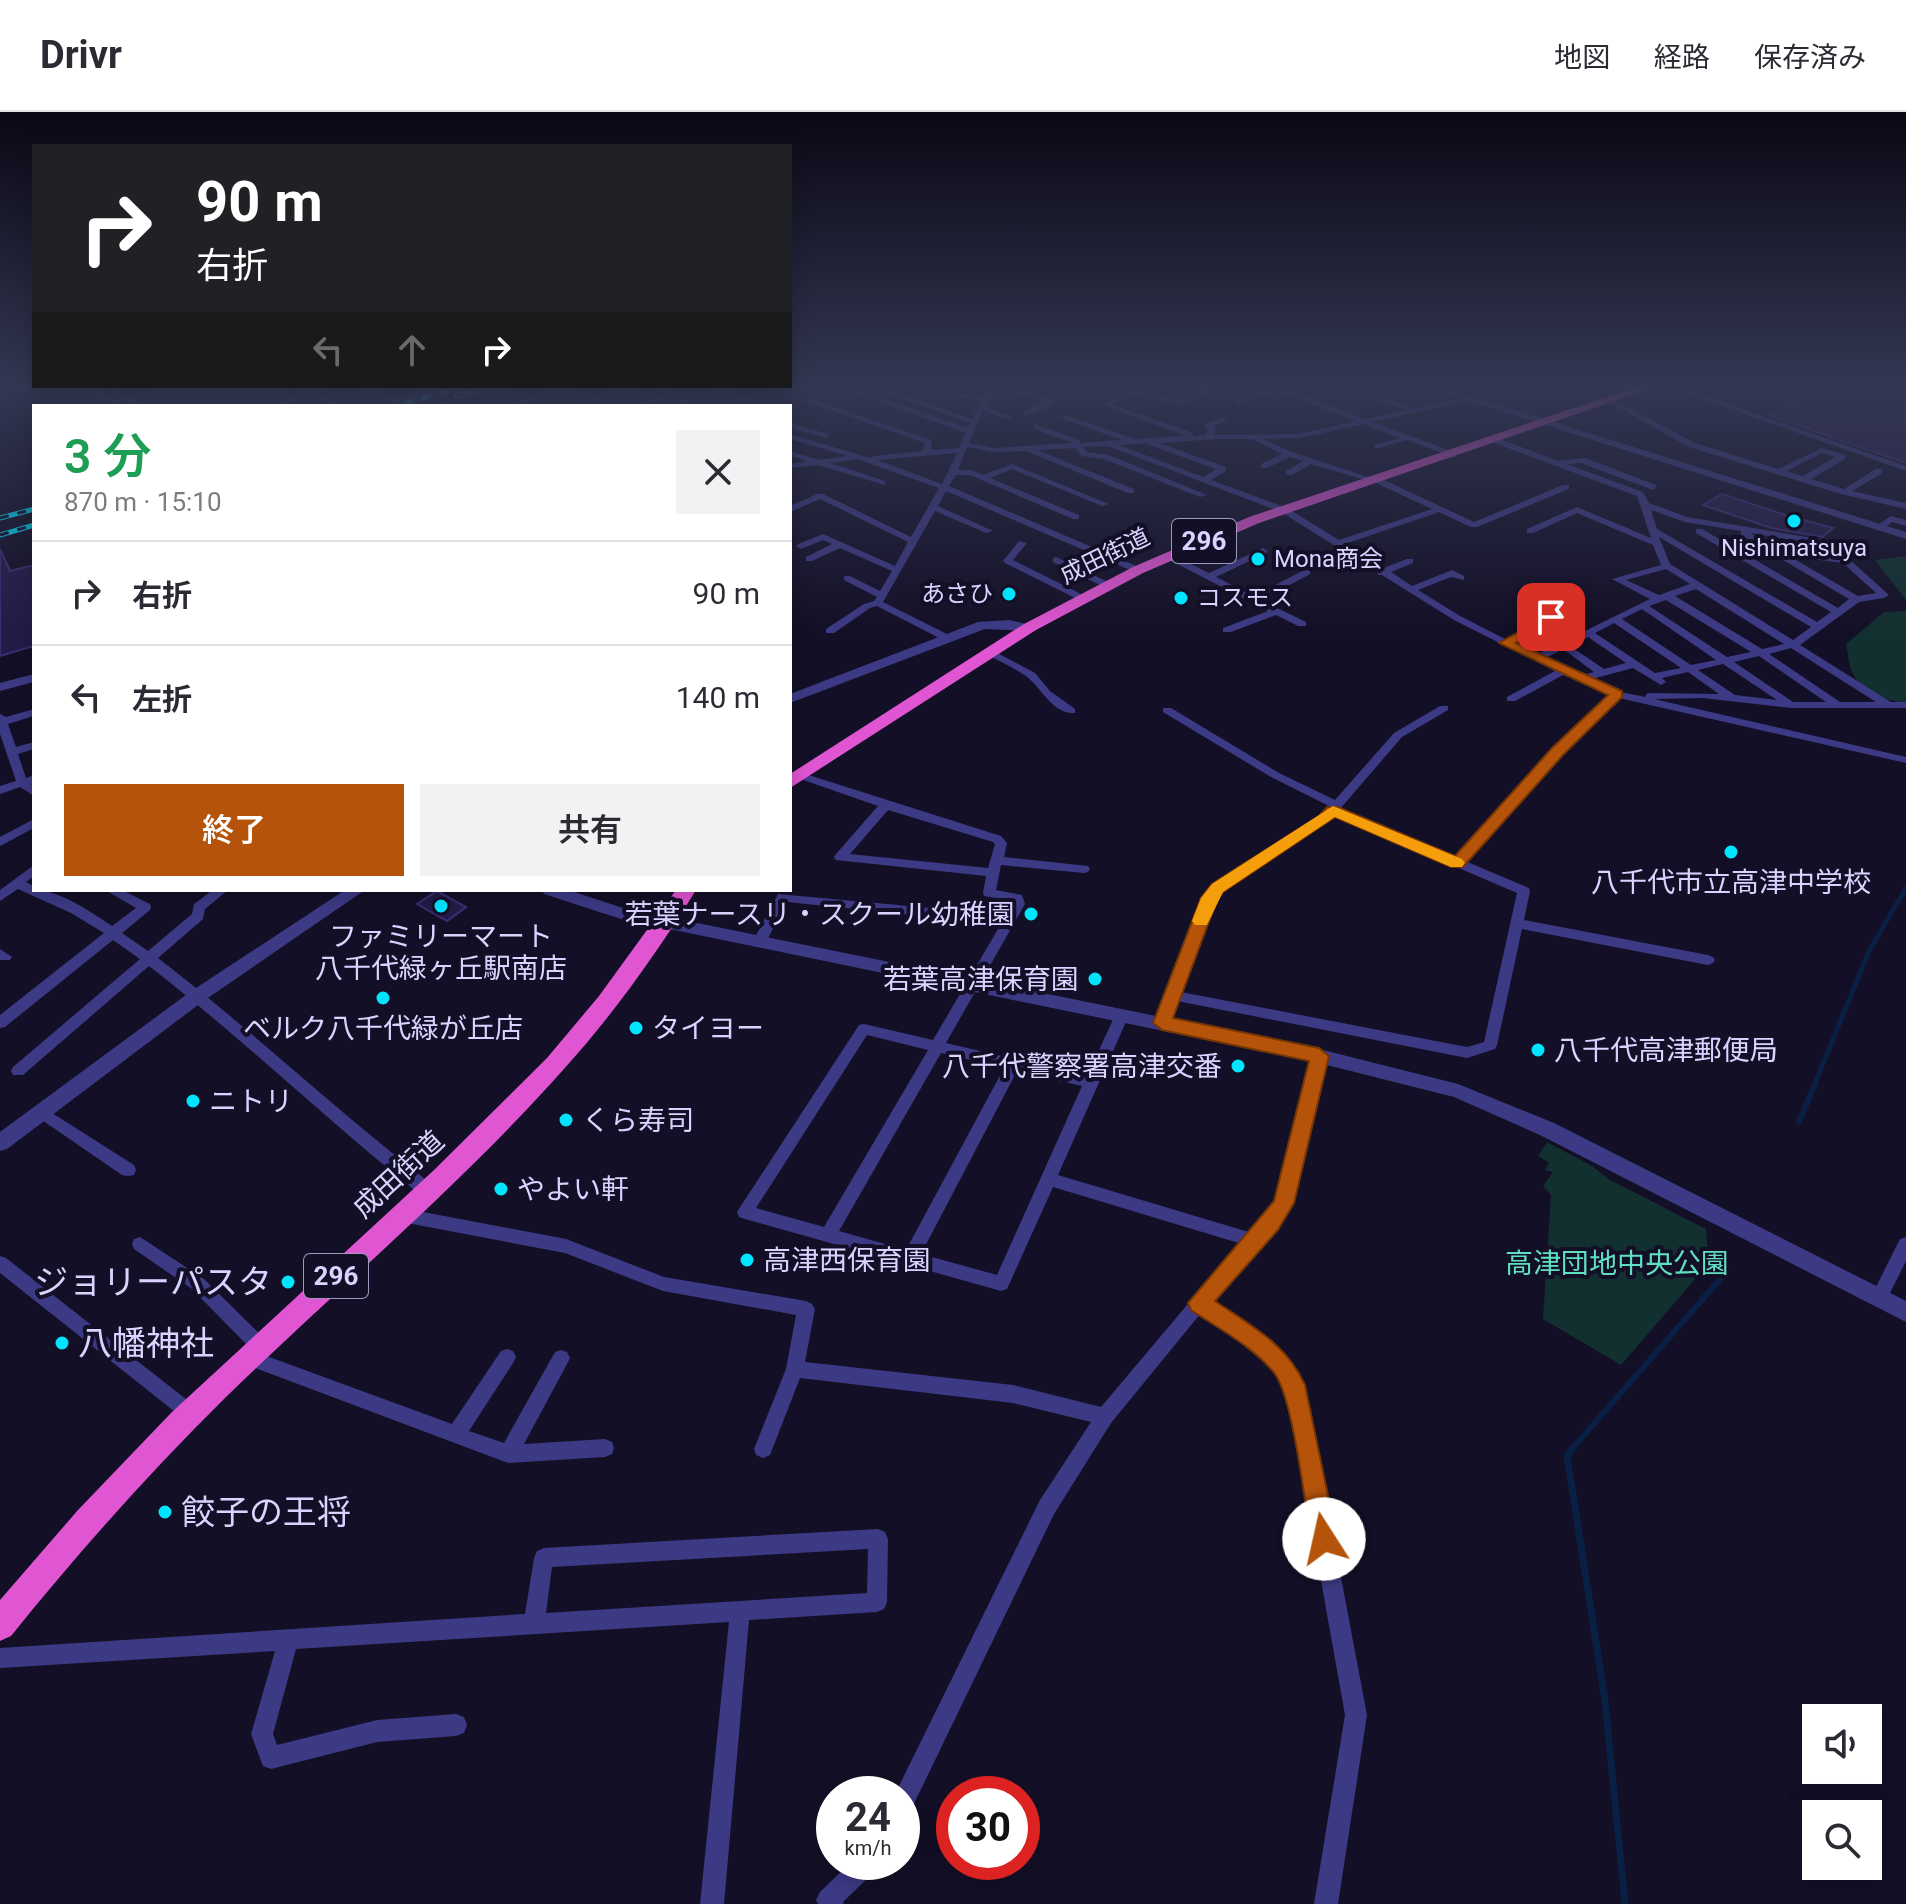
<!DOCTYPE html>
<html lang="ja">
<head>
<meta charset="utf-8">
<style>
	body { margin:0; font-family:Roboto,"Noto Sans JP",sans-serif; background:#f2f2f3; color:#2b2b33; height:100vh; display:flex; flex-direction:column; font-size:30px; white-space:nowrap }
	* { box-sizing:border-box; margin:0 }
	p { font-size:26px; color:#7c7c81 }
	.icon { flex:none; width:44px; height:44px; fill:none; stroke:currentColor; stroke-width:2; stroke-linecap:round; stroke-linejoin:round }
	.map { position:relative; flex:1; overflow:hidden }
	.panel { position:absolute; left:32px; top:292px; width:760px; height:488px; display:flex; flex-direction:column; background:#fff; border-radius:0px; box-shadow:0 4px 20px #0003 }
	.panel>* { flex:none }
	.banner { position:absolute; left:32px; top:32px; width:760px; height:244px; border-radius:0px; box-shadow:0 4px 20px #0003; background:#202124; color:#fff; overflow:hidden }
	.tools { position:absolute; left:1802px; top:1592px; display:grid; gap:16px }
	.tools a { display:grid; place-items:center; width:80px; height:80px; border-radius:0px; background:#fff; box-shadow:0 4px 20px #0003; font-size:40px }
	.speed { position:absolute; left:816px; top:1664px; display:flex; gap:16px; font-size:40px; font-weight:700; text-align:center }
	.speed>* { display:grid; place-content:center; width:104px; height:104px; border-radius:50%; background:#fff; box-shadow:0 4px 20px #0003; line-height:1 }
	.speed small { font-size:20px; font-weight:400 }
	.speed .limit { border:12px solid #d22; background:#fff; color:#111 }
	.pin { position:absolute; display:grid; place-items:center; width:68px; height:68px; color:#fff; margin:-34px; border-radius:16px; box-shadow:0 4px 12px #0006 }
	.me { position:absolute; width:88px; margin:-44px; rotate:350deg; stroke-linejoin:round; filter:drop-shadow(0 0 6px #0008) }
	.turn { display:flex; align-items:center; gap:28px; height:168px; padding:0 32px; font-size:36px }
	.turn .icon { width:104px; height:104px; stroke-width:2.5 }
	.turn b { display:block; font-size:56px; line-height:68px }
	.lanes { display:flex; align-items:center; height:76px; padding:0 32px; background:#0003; justify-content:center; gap:40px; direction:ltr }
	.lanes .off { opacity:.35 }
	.round { display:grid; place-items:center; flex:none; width:84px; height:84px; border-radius:0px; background:#f2f2f3 }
	.head { display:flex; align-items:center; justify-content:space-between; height:136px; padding:0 32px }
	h1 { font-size:48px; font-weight:600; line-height:60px; color:#1e9e55 }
	.cta { display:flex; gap:16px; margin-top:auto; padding:16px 32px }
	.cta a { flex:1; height:92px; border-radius:0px; background:#b45309; color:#fff; font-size:32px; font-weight:600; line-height:92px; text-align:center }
	.cta a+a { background:#f2f2f3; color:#2b2b33 }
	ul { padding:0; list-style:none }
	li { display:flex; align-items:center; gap:24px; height:104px; padding:0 32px; border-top:2px solid #e1e1e2 }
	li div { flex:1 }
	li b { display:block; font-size:30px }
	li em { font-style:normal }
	header { display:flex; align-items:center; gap:48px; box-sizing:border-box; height:112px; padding:0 40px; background:#fff; border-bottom:2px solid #e1e1e2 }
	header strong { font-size:38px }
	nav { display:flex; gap:44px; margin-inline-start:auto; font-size:28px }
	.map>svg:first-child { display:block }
	.green { fill:#12302f }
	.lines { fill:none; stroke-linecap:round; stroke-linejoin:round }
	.stream-far2 { stroke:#0a1f44; stroke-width:5 }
	.stream-far1 { stroke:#0a1f44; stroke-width:6 }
	.stream { stroke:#0a1f44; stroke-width:7 }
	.building { fill:#241b47; stroke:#3b2d73; stroke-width:2 }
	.minor { fill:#3d3a85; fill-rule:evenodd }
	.tertiary { fill:#3d3a85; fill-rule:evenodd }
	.trunk { fill:#e055d1; fill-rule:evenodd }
	.rail-casing { stroke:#00e5ff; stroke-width:5 }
	.rail { stroke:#130f26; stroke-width:3; stroke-dasharray:9; stroke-linecap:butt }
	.route { fill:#b45309; stroke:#753606; stroke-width:2 }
	.slow { fill:#f59e0b }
	.poi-dot { fill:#00e5ff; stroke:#130f26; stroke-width:3 }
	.labels { text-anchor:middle; stroke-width:8; stroke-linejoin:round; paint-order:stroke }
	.far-poi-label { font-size:24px; fill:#d9d4ff; stroke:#130f26; text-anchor:start }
	.far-street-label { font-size:24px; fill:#d9d4ff; stroke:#130f26 }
	.shield { fill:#130f26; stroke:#9e99be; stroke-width:2 }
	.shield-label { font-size:26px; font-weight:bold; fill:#d9d4ff }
	.poi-label { font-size:28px; fill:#d9d4ff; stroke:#130f26; text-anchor:start }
	.street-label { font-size:28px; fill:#d9d4ff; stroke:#130f26 }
	.park-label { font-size:28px; fill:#5fe0c0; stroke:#130f26 }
	.near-poi-label { font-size:34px; fill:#d9d4ff; stroke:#130f26; text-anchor:start }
</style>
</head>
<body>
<header>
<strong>Drivr</strong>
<nav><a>地図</a><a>経路</a><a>保存済み</a></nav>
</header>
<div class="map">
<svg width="1906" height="1792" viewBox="0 0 1906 1792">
	<rect width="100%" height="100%" fill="#130f26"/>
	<!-- green -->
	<path class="green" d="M563 277 593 294H508Z
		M1906 444V488L1875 448Z
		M1906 499V590C1887 591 1859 578 1851 558 1848 550 1848 540 1846 532L1884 500Z
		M1547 1030 1592 1054 1610 1068 1706 1117 1709 1151 1621 1253 1543 1207 1551 1083 1543 1074 1553 1060 1545 1058 1549 1051 1538 1044Z"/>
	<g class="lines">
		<!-- stream-far2 -->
		<path class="stream-far2" d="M1814 974 1869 839 1906 776"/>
		<!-- stream-far1 -->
		<path class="stream-far1" d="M1799 1010 1815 972
			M1572 1337 1728 1158"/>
		<!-- stream -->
		<path class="stream" d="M1574 1335 1567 1344 1605 1588 1625 1792"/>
	</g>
	<!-- building -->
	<path class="building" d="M1774 272H1864L1906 288V351L1770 304 1798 286Z
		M183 274H273L285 283 244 294H172L158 280Z
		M1722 382 1785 403 1833 416 1823 425 1771 416 1703 393Z
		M0 437 10 459 34 453V534L0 544Z
		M437 779 466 795 447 809 417 792Z"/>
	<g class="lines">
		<!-- minor -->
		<path class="minor" d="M832 272H843L967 316 970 311 863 272H874L972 307 981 289 948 284V280L983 285 990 272H1007L1055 288V292L1030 303H1024V299L1045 290 997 274 986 295 1014 306 1010 308 983 299 969 331 993 336 1072 331 1034 317V313H1037L1078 327 1080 331 1122 328 1063 307 1062 305 1066 303 1135 327 1186 324 1100 292 1150 272H1161L1143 280 1183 288 1202 276 1193 272 1211 274V278L1184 293 1135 283 1111 292 1193 321V324L1206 323 1208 318 1204 314 1205 312 1224 305 1228 307 1214 314 1216 317 1214 323 1299 322 1356 309 1277 279 1235 293V289L1270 276 1263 272H1274L1365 307 1405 298 1380 289V285H1383L1414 296 1468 285V289L1373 310 1456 341V345H1453L1407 328 1375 337V333L1400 326 1364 312 1299 326 1263 327 1292 340 1374 367 1380 366 1474 410 1563 373H1569V377L1477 415H1471L1439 400 1345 432 1384 456 1407 447H1413V451L1391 460 1412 474 1452 458 1464 464V468L1451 465 1418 478 1460 504 1505 527 1543 506 1538 504V500L1554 503V507L1513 531 1536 543 1650 487 1612 467 1661 453 1653 433 1577 401 1533 421H1527V417L1577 395 1651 426 1637 384 1494 331V327H1500L1558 349 1585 346 1656 373 1657 375 1653 378 1581 351 1567 352 1643 380 1649 391 1687 405 1836 430 1849 447 1889 483 1884 486 1859 490 1800 533 1891 590H1906V596H1791L1703 586 1654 587 1906 645V651L1619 586 1562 642 1465 749 1529 776 1530 779 1524 808 1708 843 1713 845 1715 848 1713 851 1708 853 1522 817 1497 933 1495 937 1467 946 1177 889 1167 915H1157L1155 911 1205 783 1213 773 1321 704 1329 694 1271 665 1163 600V596H1171L1279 661 1335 688 1394 621 1440 594H1448V598L1402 625 1340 697 1455 745 1554 638 1610 583 1563 563 1515 589H1507V585L1555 559 1454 508 1382 463H1378L1377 460 1281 400 1108 334 1083 335 1087 340 1109 343 1207 383 1200 385 1104 347 1081 344 1076 336 1037 338 1134 377V381H1128L1026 339 993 340 967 335 958 358H971L983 363 1012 352 1109 392 1102 394 1012 357 990 366 1079 403V407H1073L970 363H956L949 374 1141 456V460H1135L946 379 938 394 993 419 986 421 935 399 883 490 953 525V529H945L877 494 870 496 834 521H826V517L864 492 874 489 877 485 844 468V464H850L880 479 892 459 840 436 812 449H806V445L832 432 823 428 801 437 796 434 798 432 823 422 895 454 908 430 820 387 790 400V394L817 382H823L911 425 939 376 857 347 830 351 885 369V373L818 353 790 356V352L807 349 790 344V339L819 348 848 344 790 327V322L870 346 874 344 923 339 925 331 786 283 740 288 710 274H720L741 284 787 279 932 328 931 338 959 336 965 321ZM1218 327H1252L1282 342 1261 352V356H1267L1290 345 1303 349 1286 359V363H1292L1311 352 1376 371 1432 397 1339 428 1287 396 1211 368 1226 359V355L1159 331ZM1148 331 1149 333 1216 357 1203 365 1119 333ZM957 341 942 372 877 348ZM1651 398 1685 410 1741 419V423L1849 487 1838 496 1702 417H1696V421L1831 500 1817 510 1657 417ZM1750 421 1830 434 1838 445 1789 438 1783 440ZM1659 425 1811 515 1793 528 1670 452ZM1789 444 1843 451 1876 481 1858 484ZM1666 457 1690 472 1659 483 1626 468ZM1696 477 1784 532 1762 537 1675 484ZM1666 488 1751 540 1727 545 1649 494ZM1642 497 1716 548 1691 553 1622 507ZM1614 511 1681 556 1655 561 1595 521ZM1588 525 1626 551 1604 557 1570 534ZM1791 536 1876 590H1840L1769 542ZM1563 537 1594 560 1583 563 1544 547ZM1759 544 1826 590H1793L1734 550ZM1723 552 1777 588 1735 583 1698 558ZM1633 556 1661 573 1666 570 1662 566 1688 560 1719 582 1650 581 1646 582V585L1620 580 1592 567ZM1335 703 1517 781 1484 930 1467 935 1181 880 1216 787 1223 779 1329 710Z
			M1066 272H1077L1061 279 1057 277Z
			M1604 272H1616L1617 274 1613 276Z
			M1659 272H1670L1906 354V359Z
			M290 274C297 274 302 276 309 277 316 278 326 274 334 274L311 282Z
			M363 274H372L394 286 438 274H450L393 291Z
			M564 274H576L515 294H503Z
			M628 274H640L589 292 582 290Z
			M653 274H662L696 294H686L671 285 643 294H631L665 282Z
			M474 279 481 281 443 294H431Z
			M1613 287 1695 331 1778 357 1822 336 1845 343V347L1811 367 1844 377 1876 357H1882V361L1852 379 1906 391V397L1841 382 1689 335 1610 291 1609 289ZM1822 341 1835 345 1803 364 1786 359Z
			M790 311 829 322 830 324 826 326 790 316Z
			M1891 404 1906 408V414L1892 410 1882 418H1876V414Z
			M1019 429 1027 431 1013 448 1085 484V488H1079L1005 451 1003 449Z
			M1263 436 1268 439 1266 441 1216 465 1254 484 1304 458H1310V462L1261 488 1306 510V514H1298L1276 503 1231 520H1223V516L1268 499 1162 444 1170 442 1209 461Z
			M1056 445 1110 471 1112 473 1104 475 1053 450V446Z
			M990 537 1035 561 1050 579 1075 597V601C1053 603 1041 575 1026 564 1014 556 999 549 986 542V538Z
			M34 597V604L8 612 16 635 34 630V637L18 642 26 666 34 663V671L31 672 34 674V684L20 675 0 682V674L16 669 0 622V602L6 605Z
			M799 660 1001 724 1007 731 1004 745 1088 754 1090 757 1088 760 1084 761 1001 753 996 778 1022 783 1025 792 946 931 1087 964 1117 899H1127L1129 903 1058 1063 1252 1121 1265 1107 1276 1089 1312 944 1314 940H1324L1326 944 1292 1091 1277 1117 1211 1190C1262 1221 1296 1238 1310 1301L1367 1603 1338 1792H1314L1345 1603 1289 1289C1277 1246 1236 1224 1201 1201L1111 1311 1054 1402 910 1700 902 1703V1682H895L1040 1388 1091 1310 1013 1291 800 1266 770 1343 763 1346 756 1343 754 1337 786 1257 796 1203 663 1179 565 1141 402 1110 396 1108 394 1103 396 1098 402 1096 566 1127 664 1165 806 1189 812 1192 815 1197 805 1250 1013 1273 1101 1295 1193 1186 1242 1132 1053 1075 1007 1177 1001 1179 745 1107 739 1105 737 1100 859 913 864 912 933 928 1001 812 787 790 765 832H755L753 829 778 782 1006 803 1013 792 1012 789 984 784 983 781 986 764 836 748 834 745 836 742 878 694 795 665V661ZM888 698 993 730 995 732 988 756 850 742ZM867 923 928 938 824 1115 756 1096ZM941 941 1004 956 906 1138 839 1119ZM1017 959 1082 974 997 1163 921 1142Z
			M34 707V716L0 734V725Z
			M34 753V764L26 770 34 774V778C60 778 91 800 112 814L136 796 105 778H122L150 792 151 795 150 798 122 821 148 839 192 802 194 792 213 778H228L205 797 203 807 158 846C253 919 339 1001 434 1074L436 1079 434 1084 428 1086 422 1084C329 1010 243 927 149 854L23 963H13L11 959 13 955 140 847 113 828 5 915 0 916V903L104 821 71 801 18 777 0 789V778Z
			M0 837 12 845 10 848H0Z
			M41 994 134 1053 136 1058 134 1063 128 1064 122 1063 36 1004 33 1000 36 996Z
			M140 1125 204 1167 266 1228 269 1234 266 1240 261 1242 452 1312 501 1239 507 1237 513 1239 516 1245 513 1251 469 1319 504 1331 555 1240 561 1238 567 1240 570 1246 567 1252 524 1332 605 1327 612 1330 614 1336 612 1342 605 1345 508 1351 242 1251 239 1245 242 1239 248 1237 253 1239 192 1177 134 1137 132 1132 134 1127Z
			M1906 1125V1149L1885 1191 1879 1194 1873 1191 1870 1186 1873 1181 1900 1127Z
			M0 1144 6 1146 196 1295 199 1301 196 1307 190 1310 184 1307 0 1161Z
			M878 1417 885 1420 888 1427 887 1490 884 1497 877 1500 749 1508 724 1792H700L729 1510 296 1537 273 1622 277 1633 377 1608 456 1602 464 1605 467 1613 464 1621 456 1624 377 1630 271 1657 263 1654 251 1622 275 1539 0 1556V1536L525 1502 534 1446 537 1439 544 1436ZM868 1437 867 1481 546 1501 552 1455Z
			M851 1750H879L876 1758 843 1790 844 1792H818L816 1788 820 1780Z"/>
		<!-- tertiary -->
		<path class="tertiary" d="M0 272C39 272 94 269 129 294 111 294 96 285 78 282 53 277 26 278 0 278Z
			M1416 272H1432L1906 420V427Z
			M491 274H506L477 284 472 281Z
			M311 277 344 294H331L311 284 284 294H270Z
			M116 278 145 292 147 294H134L113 283 111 281Z
			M1010 508 1036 515 1030 519 985 517 790 591V582L978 510Z
			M34 562V570L0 579V571Z
			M345 778H365L202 890 7 1037 0 1039V1020L190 880Z
			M542 778H568L623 796 1319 937 1458 972 1554 1011 1906 1189V1210L1540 1023 1454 985 1319 951 621 807 544 782Z"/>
		<!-- trunk -->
		<path class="trunk" d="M1645 272H1664L1259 411 1143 461 1036 518 790 676V662L1024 512 1133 455 1249 405Z
			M676 778H696C657 841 613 903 563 958 459 1075 338 1176 225 1286 149 1361 78 1441 11 1524L0 1529V1488L78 1398 172 1300 434 1058 547 946 599 884Z"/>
		<!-- rail casing -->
		<g class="rail-casing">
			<path id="rail" d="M456 284 491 274
				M396 294 465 274
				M0 406 34 397
				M0 423 34 413"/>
		</g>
		<!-- rail -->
		<use href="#rail" class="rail"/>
	</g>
	<!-- sky -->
	<linearGradient id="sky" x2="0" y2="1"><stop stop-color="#0a0815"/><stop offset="0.52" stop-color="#333752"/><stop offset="1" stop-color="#333752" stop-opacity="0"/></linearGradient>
	<rect width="1906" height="523" fill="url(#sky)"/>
	<!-- route -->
	<path class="route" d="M1551 502 1557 505 1555 508 1516 531 1622 579V585L1563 643 1463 755H1451L1335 705 1223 780 1217 788 1173 906 1319 936 1329 944 1294 1091 1278 1118 1215 1189C1250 1213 1287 1232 1305 1273L1337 1427 1333 1436 1324 1439 1315 1436 1311 1427C1305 1392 1293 1287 1275 1262 1254 1235 1219 1217 1191 1198L1188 1191 1274 1089 1309 949 1162 918 1153 911 1201 786 1212 772 1319 704 1327 695H1338L1455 744 1552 636 1608 583 1499 531Z"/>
	<!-- slow -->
	<path class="slow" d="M1333 694 1462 747 1465 751 1462 755H1451L1335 705 1223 780 1207 813H1195L1192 809 1201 786 1212 772Z"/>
	<!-- markers -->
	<g class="poi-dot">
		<circle cx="1794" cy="409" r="8"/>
		<circle cx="1258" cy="447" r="8"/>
		<circle cx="1009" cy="482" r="8"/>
		<circle cx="1181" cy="486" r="8"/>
		<circle cx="1731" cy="740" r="8"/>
		<circle cx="441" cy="794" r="8"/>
		<circle cx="1031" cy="802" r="8"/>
		<circle cx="1095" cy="867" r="8"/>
		<circle cx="383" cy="886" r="8"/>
		<circle cx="636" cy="916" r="8"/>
		<circle cx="1538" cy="938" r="8"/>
		<circle cx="1238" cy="954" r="8"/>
		<circle cx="193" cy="989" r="8"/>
		<circle cx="566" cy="1008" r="8"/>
		<circle cx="501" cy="1077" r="8"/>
		<circle cx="747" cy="1148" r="8"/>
		<circle cx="288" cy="1170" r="8"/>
		<circle cx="62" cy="1231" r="8"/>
		<circle cx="165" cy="1400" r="8"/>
	</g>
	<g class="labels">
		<!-- far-poi labels -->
		<g class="far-poi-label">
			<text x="1794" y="444" text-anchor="middle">Nishimatsuya</text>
			<text x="1274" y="455">Mona商会</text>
			<text x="993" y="490" text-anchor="end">あさひ</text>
			<text x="1197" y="494">コスモス</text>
		</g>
		<!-- far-street labels -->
		<g class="far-street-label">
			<text transform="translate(1105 444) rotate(-26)" y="8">成田街道</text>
		</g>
		<!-- shield labels -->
		<g class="shield">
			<rect x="1172" y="407" width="64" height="44" rx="6"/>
			<rect x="304" y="1142" width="64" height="44" rx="6"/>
		</g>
		<g class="shield-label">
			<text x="1204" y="438">296</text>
			<text x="336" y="1173">296</text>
		</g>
		<!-- poi labels -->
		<g class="poi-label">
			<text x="1731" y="780" text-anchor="middle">八千代市立高津中学校</text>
			<text x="1015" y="812" text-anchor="end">若葉ナースリ・スクール幼稚園</text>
			<text x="441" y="834" text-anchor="middle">ファミリーマート<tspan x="441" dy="32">八千代緑ヶ丘駅南店</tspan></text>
			<text x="1079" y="877" text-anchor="end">若葉高津保育園</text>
			<text x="383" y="926" text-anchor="middle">ベルク八千代緑が丘店</text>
			<text x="652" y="926">タイヨー</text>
			<text x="1554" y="948">八千代高津郵便局</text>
			<text x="1222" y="964" text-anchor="end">八千代警察署高津交番</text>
			<text x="209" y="999">ニトリ</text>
			<text x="582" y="1018">くら寿司</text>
			<text x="517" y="1087">やよい軒</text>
			<text x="763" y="1158">高津西保育園</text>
		</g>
		<!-- street labels -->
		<g class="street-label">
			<text transform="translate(398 1062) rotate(-43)" y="10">成田街道</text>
		</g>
		<!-- park labels -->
		<g class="park-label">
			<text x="1617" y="1161">高津団地中央公園</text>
		</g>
		<!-- near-poi labels -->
		<g class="near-poi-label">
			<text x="272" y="1182" text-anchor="end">ジョリーパスタ</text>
			<text x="78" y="1243">八幡神社</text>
			<text x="181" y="1412">餃子の王将</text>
		</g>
	</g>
</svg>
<div class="tools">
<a><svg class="icon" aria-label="sound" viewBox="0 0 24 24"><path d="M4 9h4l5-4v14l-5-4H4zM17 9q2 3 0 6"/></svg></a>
<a><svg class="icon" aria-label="search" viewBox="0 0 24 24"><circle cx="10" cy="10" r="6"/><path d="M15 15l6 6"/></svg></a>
</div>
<div class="speed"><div>24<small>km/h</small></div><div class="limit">30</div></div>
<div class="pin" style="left:1551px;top:505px;background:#d93025"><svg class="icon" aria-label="arrive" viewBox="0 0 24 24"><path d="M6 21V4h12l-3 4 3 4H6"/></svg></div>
<svg class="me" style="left:1324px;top:1427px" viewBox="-20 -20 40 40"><circle r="19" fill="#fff"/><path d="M0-13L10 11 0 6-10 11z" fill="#b45309"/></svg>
<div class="banner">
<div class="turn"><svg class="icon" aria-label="right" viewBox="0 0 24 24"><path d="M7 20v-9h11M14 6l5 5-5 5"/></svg><div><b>90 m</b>右折</div></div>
<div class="lanes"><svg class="icon off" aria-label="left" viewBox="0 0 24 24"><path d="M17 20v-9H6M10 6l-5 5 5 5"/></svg><svg class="icon off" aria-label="ahead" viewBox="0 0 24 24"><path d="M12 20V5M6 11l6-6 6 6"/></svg><svg class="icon" aria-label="right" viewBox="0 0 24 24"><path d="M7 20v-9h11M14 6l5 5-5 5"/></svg></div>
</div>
<section class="panel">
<div class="head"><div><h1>3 分</h1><p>870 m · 15:10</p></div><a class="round"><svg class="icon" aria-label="close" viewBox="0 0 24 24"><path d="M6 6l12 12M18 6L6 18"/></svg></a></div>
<ul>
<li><svg class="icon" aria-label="right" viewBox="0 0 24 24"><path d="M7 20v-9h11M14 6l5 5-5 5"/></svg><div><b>右折</b></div><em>90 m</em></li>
<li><svg class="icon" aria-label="left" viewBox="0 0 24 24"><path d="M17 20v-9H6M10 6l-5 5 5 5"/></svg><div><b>左折</b></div><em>140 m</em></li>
</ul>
<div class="cta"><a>終了</a><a>共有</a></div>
</section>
</div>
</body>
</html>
